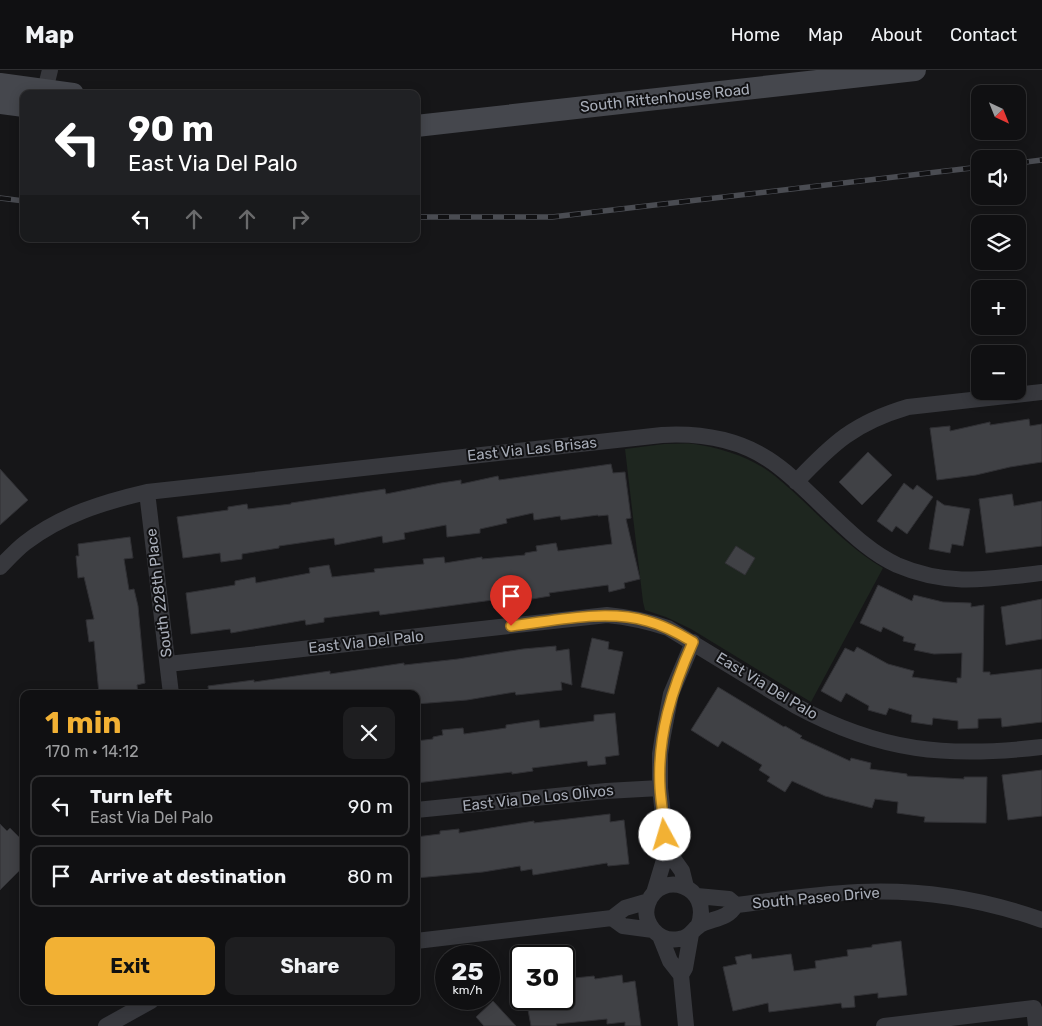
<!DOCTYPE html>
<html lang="en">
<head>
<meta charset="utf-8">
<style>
	body { margin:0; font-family:Rubik,sans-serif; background:#1e1e20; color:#f1f3f6; height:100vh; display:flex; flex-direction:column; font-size:19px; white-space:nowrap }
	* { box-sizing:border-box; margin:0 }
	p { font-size:16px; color:#9c9d9f }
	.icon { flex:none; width:28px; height:28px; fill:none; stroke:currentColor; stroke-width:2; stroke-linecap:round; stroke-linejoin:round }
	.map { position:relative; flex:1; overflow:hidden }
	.details { position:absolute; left:20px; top:620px; width:400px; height:315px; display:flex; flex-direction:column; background:#101012; border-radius:10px; box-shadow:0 2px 12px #0003,0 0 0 1px #303032 }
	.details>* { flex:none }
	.guide { position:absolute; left:20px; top:20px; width:400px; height:152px; border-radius:10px; box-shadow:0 2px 12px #0003,0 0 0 1px #303032; background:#202124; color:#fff; overflow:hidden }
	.needle { width:32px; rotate:137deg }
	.fabs { position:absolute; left:971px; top:15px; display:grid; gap:10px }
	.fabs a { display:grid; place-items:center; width:55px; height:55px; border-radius:10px; background:#101012; box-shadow:0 2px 12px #0003,0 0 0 1px #303032; font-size:25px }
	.speed { position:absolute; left:435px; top:875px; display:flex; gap:10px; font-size:25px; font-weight:700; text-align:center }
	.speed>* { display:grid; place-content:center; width:65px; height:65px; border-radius:50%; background:#101012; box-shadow:0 2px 12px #0003,0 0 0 1px #303032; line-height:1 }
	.speed small { font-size:12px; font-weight:400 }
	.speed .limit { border:2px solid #111; border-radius:8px; background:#fff; color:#111 }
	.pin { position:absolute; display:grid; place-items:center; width:42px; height:42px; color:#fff; margin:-51px -21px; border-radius:50% 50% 50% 0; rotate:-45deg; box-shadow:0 0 5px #0007 }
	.pin .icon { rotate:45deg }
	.me { position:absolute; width:55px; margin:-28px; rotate:354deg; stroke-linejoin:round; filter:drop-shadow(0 0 4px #0008) }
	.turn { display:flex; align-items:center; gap:18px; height:105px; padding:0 25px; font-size:22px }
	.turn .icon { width:65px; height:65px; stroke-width:2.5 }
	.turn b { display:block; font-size:35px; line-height:42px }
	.lanes { display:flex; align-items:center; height:48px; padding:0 25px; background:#0003; justify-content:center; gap:25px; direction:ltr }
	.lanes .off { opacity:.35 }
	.round { display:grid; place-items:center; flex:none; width:52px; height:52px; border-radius:10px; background:#1e1e20 }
	.head { display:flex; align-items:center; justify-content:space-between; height:85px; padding:0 25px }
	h1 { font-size:30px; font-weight:700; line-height:38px; color:#f2b134 }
	.primary-button { display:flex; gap:10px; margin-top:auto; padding:10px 25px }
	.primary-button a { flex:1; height:58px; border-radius:10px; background:#f2b134; color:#111; font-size:20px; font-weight:700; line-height:58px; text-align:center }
	.primary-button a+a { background:#1e1e20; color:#f1f3f6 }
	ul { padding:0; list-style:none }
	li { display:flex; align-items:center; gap:15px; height:62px; margin:0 10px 8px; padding:0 15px; border:2px solid #303032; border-radius:10px }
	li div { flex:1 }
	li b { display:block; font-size:19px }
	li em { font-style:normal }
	header { display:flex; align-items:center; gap:30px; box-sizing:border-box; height:70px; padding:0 25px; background:#101012; border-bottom:1px solid #303032 }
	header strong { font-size:24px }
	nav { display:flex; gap:28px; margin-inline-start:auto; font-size:18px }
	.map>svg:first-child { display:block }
	.green { fill:#1e261f }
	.building { fill:#404145; stroke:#303034 }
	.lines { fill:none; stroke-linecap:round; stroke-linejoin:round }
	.street { stroke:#37383d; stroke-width:16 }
	.secondary { stroke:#45474d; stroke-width:22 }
	.rail-casing { stroke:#4a4c52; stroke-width:5.5 }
	.rail { stroke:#111113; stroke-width:4; stroke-dasharray:11; stroke-linecap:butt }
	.route-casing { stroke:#9d7322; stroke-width:12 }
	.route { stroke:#f2b134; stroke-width:9 }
	.labels { text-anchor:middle; stroke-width:4; stroke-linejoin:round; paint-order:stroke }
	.street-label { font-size:15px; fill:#a8adb8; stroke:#111113 }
</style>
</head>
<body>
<header>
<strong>Map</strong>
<nav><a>Home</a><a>Map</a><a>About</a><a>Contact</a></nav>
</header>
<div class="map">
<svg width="1042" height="956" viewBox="0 0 1042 956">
	<rect width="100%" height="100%" fill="#161618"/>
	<!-- green -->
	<path class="green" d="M664 374C674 374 685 373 694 374 722 378 753 388 775 406 812 436 842 474 883 498L811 632 691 559 666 547 645 540 643 532 625 379Z"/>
	<!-- building -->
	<path class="building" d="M1029 349 1030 356 1042 354V392L1010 397 976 405 937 410 930 358 950 356V361L990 352V355Z
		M868 382 892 405 862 435 839 412Z
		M611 394 613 403 625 402 631 448 626 449 640 509 624 513 625 518 609 522 608 515 549 523 550 526 532 529V528L493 531V530L380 545 379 541 324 548V552L306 555 305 550 231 563 230 559 191 564 186 523 235 515V511L255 507 256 513 310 503 309 498 329 495 332 507 375 502 374 499 424 494 423 489 444 487 445 493 482 487V489L525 485V483L537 481 536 476 556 473 558 481 612 474 608 445 598 446V445L561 450 560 446 534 450 533 443 506 449 507 453 480 459V463L447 467 446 455 404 463 405 469 383 473 382 466 335 475 334 468 279 476V478L242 484V489L221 492 220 483 183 488 177 447 228 440V437L247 434 248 439 291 434V433L385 419 386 424 441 413 461 410V414L498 406 499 410Z
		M0 399 28 430 0 455Z
		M904 413 913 420 917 415 933 427 907 464 896 456 892 462 877 451Z
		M1012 424 1014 436 1042 431V476L986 483 979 429Z
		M937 430 944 435 970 439 963 476 952 474 950 483 929 479Z
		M130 467 133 488 124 489 129 520 134 519 138 536 145 613 137 615 138 624H99L94 571 89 572 86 550 94 549 84 507 78 508 76 486H79L78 474Z
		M736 476 755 488 745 505 725 493Z
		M878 515 912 531 914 525 943 532 971 533V537L984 535 983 602H990V605L1042 599V652L1002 657 1001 648 978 649V658L958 659V651L933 648 932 655 911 652 912 645 889 638 886 645 868 640 869 636 846 623 841 632 821 621 845 578 854 582 857 577 888 594 914 601 912 607 957 613V608H961L962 583 934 584 914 580 916 574 903 571 904 567 883 557 881 562 860 553Z
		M1042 529V569L1006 575 1001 537Z
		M592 568 609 572 608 579 623 582 614 624 581 617Z
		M556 576V581L569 579 572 615 561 612 562 620 516 625 515 622 467 630 416 634V624H209L208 616 254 610V612L330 601V604L404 593V595L458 589 523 579Z
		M718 617 784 657 785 656 802 666 800 668 850 691 851 688 871 693 870 699 907 704V706L964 709V707H987L986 753 924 752 925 747 897 743 898 732 875 729 872 738 825 726 792 711 785 722 767 711 770 707 759 700 762 695 722 671 718 677 691 660Z
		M615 643 619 685 605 687 606 694 588 696 587 691 532 698 533 701 512 704V702L416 713V671L433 669V667L443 665 442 660 463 658 464 664 506 658V655L539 650 540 658 594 651V645Z
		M1042 700V746L1008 750 1002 705Z
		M610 744V752L624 750 629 794 608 796 607 793 533 805 532 799 521 801 520 796 483 802 416 808V767L440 764V761L459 759V763L534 751V753Z
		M0 754 7 761 10 758 24 772V796L0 820Z
		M901 871 907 925 878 928V923L854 926 855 937 842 938 841 933 769 942 768 933 733 941 723 897 737 894 735 887 751 884 752 889 791 884 794 901 816 898 815 891 848 886 847 880 872 877V875Z
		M622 905 623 913 635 911 641 956H625V952L607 954V949L556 954 557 956H531L526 929H567L565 909 594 906 595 909Z
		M493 931 516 956H484L476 947Z"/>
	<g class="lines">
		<!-- street -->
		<path class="street" d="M45 20 50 0
			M796 412C833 373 854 353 908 337L1042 322
			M147 422 171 624
			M0 497C8 489 16 480 25 473 61 445 104 432 147 422L662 365C698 363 737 369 768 389 793 405 814 429 836 449 854 466 873 484 897 495 948 517 989 509 1042 503
			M168 594 607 545C628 547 647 551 668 558L796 636C881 682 947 688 1042 677
			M416 740 606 721 660 718
			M667 780 682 801 686 817
			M654 823 667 780 660 718V684L663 665 671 624 693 572
			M697 826 729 829 736 835C777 830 817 824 858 822 920 819 983 829 1042 850
			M612 848 623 856 653 860
			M612 848 625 838 649 831
			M698 857C714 815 660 799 648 833 641 852 658 873 679 869 688 868 691 863 697 857 710 847 726 852 736 835
			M660 866 670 891 681 905 686 956
			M416 871 612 848
			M681 905 685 898 691 864
			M106 956 151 931
			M884 956 1034 938 1036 956"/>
		<!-- secondary -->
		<path class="secondary" d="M0 14 73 24
			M0 33 24 36
			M416 56 915 0"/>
		<!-- rail casing -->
		<g class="rail-casing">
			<path id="rail" d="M1018 93 1042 90
				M0 128 24 131
				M416 147H552L980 97"/>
		</g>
		<!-- rail -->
		<use href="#rail" class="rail"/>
	</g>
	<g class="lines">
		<!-- route casing -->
		<g class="route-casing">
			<path id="route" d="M511 556C554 551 605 539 647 551 663 555 678 563 693 572 672 619 657 666 660 718 661 734 664 749 665 765"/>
		</g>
		<!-- route -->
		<use href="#route" class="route"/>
	</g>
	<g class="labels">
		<!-- street labels -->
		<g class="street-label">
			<text transform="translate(665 28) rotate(-6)" y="5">South Rittenhouse Road</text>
			<text transform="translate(532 379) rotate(-6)" y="5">East Via Las Brisas</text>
			<text transform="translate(159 523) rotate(-97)" y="5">South 228th Place</text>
			<text transform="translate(366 572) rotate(-6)" y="5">East Via Del Palo</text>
			<text transform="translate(767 616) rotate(31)" y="5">East Via Del Palo</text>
			<text transform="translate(538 728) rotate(-6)" y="5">East Via De Los Olivos</text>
			<text transform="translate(816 828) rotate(-5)" y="5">South Paseo Drive</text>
		</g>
	</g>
</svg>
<div class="fabs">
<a><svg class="needle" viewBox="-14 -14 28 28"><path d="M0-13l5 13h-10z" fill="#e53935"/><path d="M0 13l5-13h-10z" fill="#9c9d9f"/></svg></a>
<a><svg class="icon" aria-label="sound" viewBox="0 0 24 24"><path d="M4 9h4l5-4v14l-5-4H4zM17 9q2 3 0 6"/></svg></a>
<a><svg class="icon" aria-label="layers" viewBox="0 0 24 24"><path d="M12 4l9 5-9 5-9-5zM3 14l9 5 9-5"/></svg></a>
<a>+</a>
<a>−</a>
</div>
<div class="speed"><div>25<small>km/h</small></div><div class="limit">30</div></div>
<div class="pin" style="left:511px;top:556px;background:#d93025"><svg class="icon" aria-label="arrive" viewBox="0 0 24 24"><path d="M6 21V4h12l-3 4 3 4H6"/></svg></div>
<svg class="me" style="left:665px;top:765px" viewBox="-20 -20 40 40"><circle r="19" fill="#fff"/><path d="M0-13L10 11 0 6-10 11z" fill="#f2b134"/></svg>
<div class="guide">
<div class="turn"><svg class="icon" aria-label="left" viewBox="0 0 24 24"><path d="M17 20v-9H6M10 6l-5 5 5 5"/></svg><div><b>90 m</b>East Via Del Palo</div></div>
<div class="lanes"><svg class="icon" aria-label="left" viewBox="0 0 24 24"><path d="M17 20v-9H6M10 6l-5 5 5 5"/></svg><svg class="icon off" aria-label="ahead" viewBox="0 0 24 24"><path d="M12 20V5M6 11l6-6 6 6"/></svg><svg class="icon off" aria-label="ahead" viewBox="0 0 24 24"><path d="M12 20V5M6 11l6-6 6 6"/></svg><svg class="icon off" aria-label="right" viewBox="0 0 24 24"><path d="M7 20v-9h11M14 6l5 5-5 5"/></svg></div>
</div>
<section class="details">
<div class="head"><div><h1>1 min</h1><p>170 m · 14:12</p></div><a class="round"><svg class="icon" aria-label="close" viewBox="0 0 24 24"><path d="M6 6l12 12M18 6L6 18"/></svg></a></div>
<ul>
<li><svg class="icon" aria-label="left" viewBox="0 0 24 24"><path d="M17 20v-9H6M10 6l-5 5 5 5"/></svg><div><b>Turn left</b><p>East Via Del Palo</p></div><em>90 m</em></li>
<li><svg class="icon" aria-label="arrive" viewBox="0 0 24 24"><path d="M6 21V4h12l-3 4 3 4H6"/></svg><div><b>Arrive at destination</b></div><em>80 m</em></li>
</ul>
<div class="primary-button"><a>Exit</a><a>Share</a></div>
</section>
</div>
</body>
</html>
